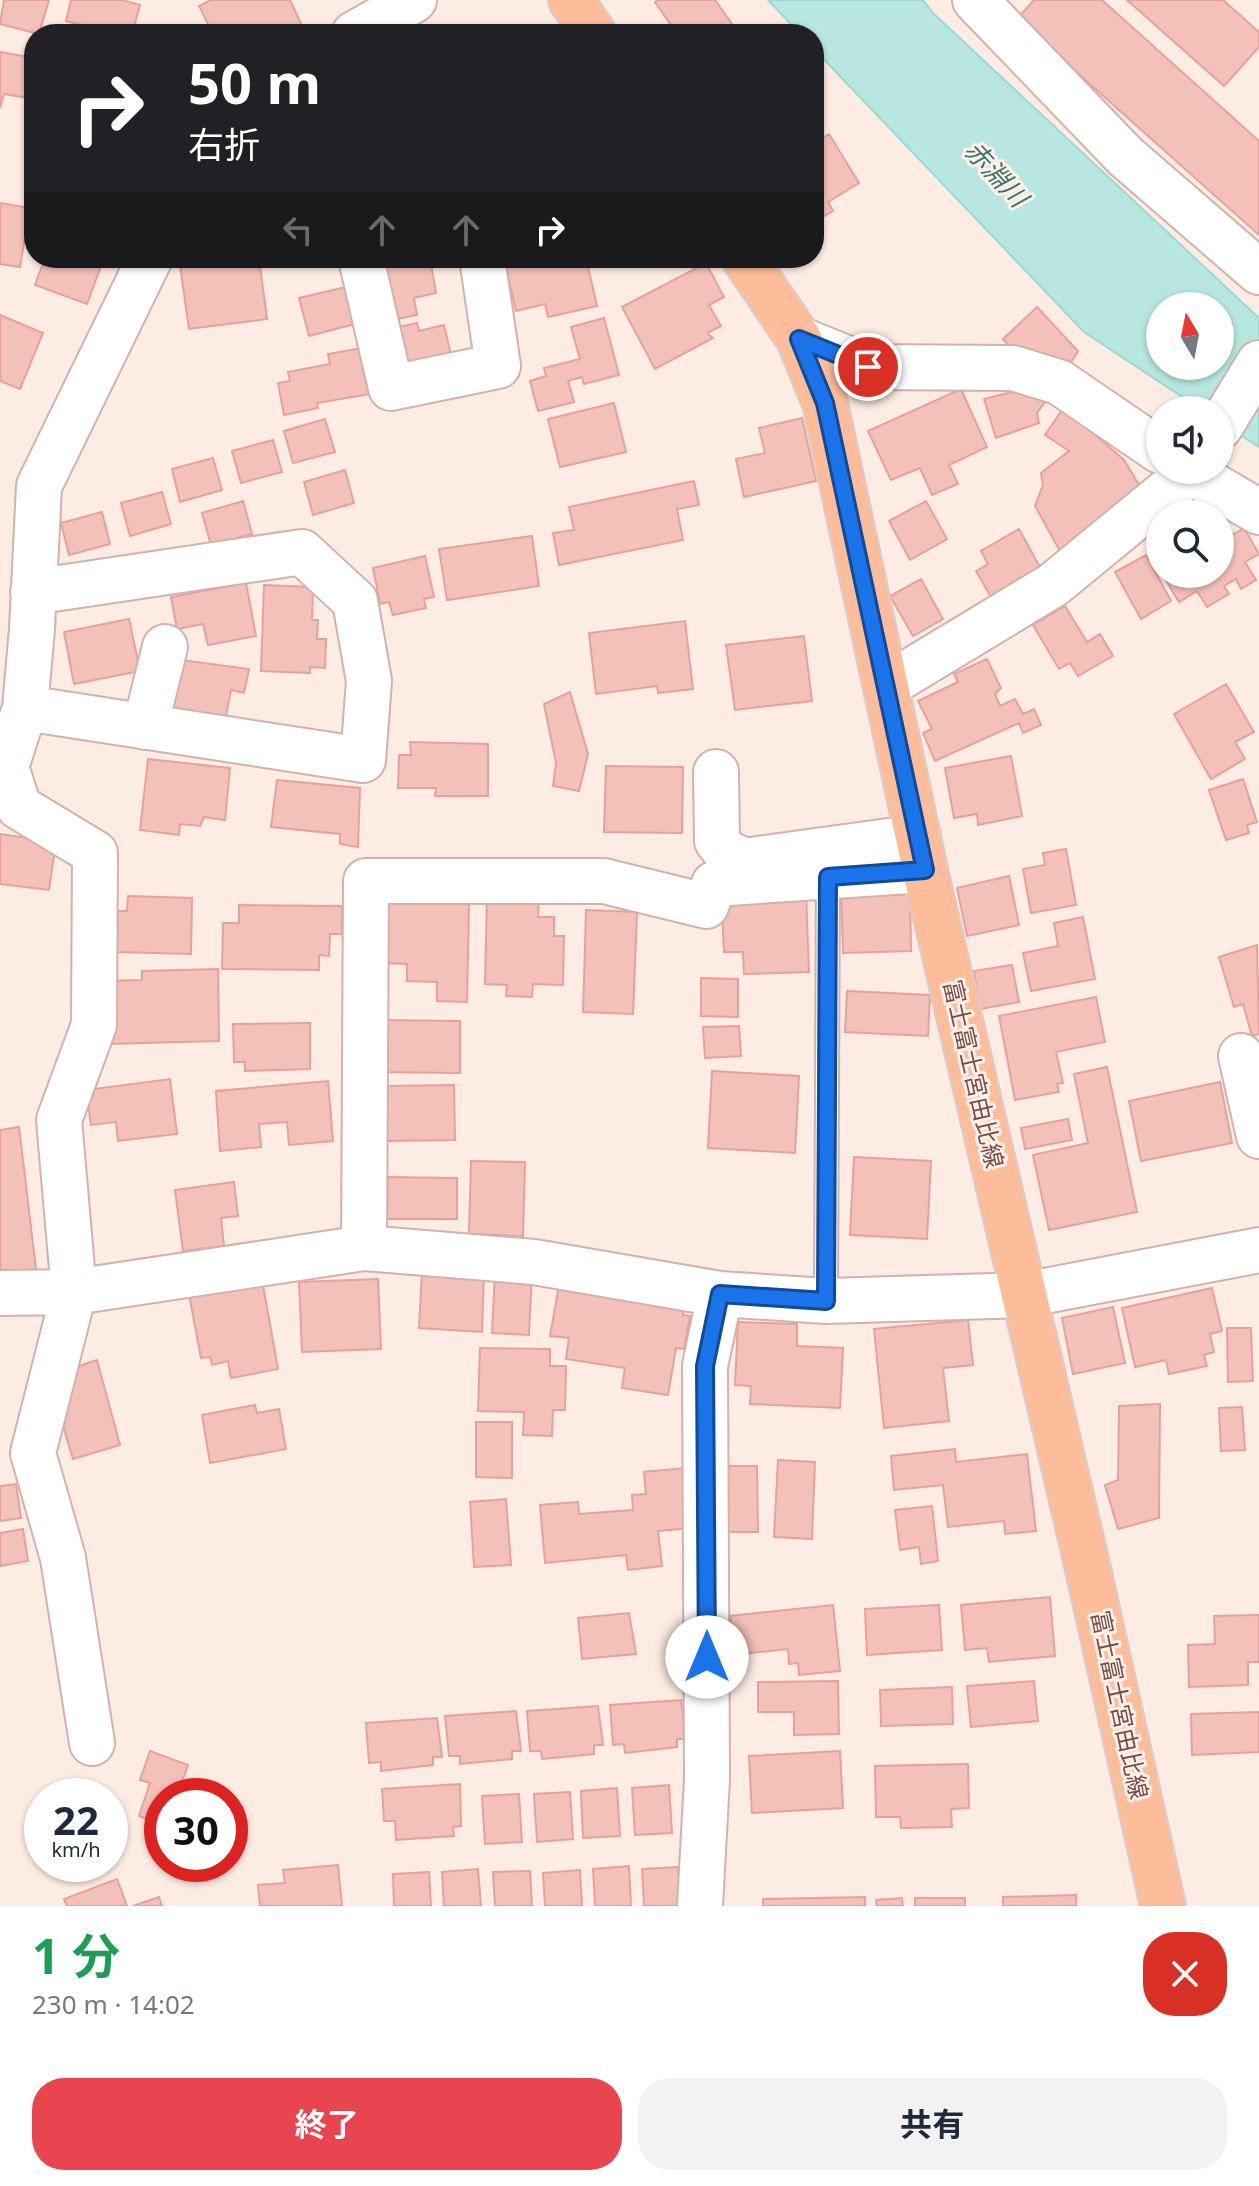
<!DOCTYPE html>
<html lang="ja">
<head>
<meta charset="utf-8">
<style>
	body { margin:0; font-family:"Noto Sans","Noto Sans JP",sans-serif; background:#f2f2f3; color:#1f2937; height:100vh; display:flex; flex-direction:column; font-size:30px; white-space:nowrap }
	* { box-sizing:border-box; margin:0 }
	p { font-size:26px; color:#747a83 }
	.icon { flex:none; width:44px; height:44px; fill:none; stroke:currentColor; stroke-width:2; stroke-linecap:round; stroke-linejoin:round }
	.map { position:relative; height:1906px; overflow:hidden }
	.sheet { display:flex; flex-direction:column; background:#fff; flex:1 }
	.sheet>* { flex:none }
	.banner { position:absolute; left:24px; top:24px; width:800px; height:244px; border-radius:32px; box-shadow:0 2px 6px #0004; background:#202124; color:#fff; overflow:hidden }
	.needle { width:52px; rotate:350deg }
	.fabs { position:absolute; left:1146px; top:292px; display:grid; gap:16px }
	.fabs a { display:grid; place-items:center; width:88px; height:88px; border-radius:50%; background:#fff; box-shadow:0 2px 6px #0004; font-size:40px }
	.speed { position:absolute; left:24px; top:1778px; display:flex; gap:16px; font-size:40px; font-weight:700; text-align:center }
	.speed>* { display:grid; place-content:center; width:104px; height:104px; border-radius:50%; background:#fff; box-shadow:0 2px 6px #0004; line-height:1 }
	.speed small { font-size:20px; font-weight:400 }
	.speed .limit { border:12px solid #d22; background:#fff; color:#111 }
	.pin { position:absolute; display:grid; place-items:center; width:68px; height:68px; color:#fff; margin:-34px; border:4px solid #fff; border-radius:50%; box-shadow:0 2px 8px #0007 }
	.me { position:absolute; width:88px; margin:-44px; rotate:0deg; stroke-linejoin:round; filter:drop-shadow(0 0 6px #0008) }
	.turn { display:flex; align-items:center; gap:28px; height:168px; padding:0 32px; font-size:36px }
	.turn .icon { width:104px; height:104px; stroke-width:2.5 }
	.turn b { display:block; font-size:56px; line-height:68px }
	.lanes { display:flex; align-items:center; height:76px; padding:0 32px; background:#0003; justify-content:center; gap:40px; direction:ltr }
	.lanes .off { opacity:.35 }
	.round { display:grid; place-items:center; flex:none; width:84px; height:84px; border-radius:32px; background:#f2f2f3 }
	.overview { display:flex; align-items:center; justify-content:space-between; height:136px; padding:0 32px }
	h1 { font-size:48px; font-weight:700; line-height:60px; color:#1e9e55 }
	.primary-button { display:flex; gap:16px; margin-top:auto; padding:16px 32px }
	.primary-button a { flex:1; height:92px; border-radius:32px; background:#e9454e; color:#fff; font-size:32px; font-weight:700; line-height:92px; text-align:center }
	.primary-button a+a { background:#f2f2f3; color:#1f2937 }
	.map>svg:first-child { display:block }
	.water { fill:#b7e7e0; stroke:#9dd9d1; stroke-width:2; fill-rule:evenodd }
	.building { fill:#f3c1ba; stroke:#e6a29a; stroke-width:2 }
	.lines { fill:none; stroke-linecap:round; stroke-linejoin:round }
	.service-casing { stroke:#d0b3ac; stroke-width:26 }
	.minor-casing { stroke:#d0b3ac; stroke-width:48 }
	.primary-casing { stroke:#d8cdcc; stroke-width:48 }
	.service { stroke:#fff; stroke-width:22 }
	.minor { stroke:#fff; stroke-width:44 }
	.primary { stroke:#fdbd9a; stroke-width:44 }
	.route-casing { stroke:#114b97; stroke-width:20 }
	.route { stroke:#1a73e8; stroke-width:14 }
	.labels { text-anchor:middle; stroke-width:6; stroke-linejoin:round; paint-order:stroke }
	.street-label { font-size:24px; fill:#754c48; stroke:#fff1ea }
	.water-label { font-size:26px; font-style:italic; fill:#39746d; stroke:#fff1ea }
</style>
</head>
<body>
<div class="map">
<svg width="1259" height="1906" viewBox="0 0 1259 1906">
	<rect width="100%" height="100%" fill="#fdece3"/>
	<!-- water -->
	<path class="water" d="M768 0H923L933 13 1259 318V447L1220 422V410H1202L1084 332 814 49V34H800ZM1160 306H1220V366H1160Z"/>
	<!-- building -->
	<path class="building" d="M4 0H49L39 34 0 24Z
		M71 0H122L140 5 132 34H118L66 21Z
		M211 0H290L304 30 295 34H213L199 6Z
		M658 0H715L739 34H677L655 2Z
		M1034 0H1102L1259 141V235L1017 19Z
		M1127 0H1223L1259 32V47L1224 86Z
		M0 52 34 58 32 70H34V99L4 94 0 108Z
		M829 134 859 183 828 202 833 211 814 222V143Z
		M0 203 30 208 20 267 0 264Z
		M45 258H104L87 304 35 285Z
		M179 258H259L267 319 189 329Z
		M291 258H326L292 265Z
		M382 258H430L436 293 414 298 417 315 392 320Z
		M504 258H586L597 306 548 317 545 304 516 311Z
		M706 263 724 297 709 305 721 326 707 333 713 338 655 369 622 307Z
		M346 287 355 324 309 336 299 298Z
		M1037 307 1078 351 1068 367 1017 355 1003 339Z
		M0 315 43 333 20 389 0 381Z
		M604 318 619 375 584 384 582 377 568 381 574 402 538 411 530 381 546 376 544 368 580 359 571 327Z
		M417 323 419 331 444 325 453 364 404 374 394 328Z
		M362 348 370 394 317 403 318 408 284 415 278 383 290 381 288 372 330 364 328 354Z
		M1032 387 1048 398 1037 413 1039 423 996 438 984 399Z
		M961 389 987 447 949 465 958 484 932 495 920 468 891 480 868 431Z
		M614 403 626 452 560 467 548 419Z
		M1064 407 1124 460 1145 495 1060 551 1035 506 1043 485 1041 473 1069 451 1045 435Z
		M802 418 816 481 744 497 736 459 765 453 759 428Z
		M325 419 335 452 293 463 284 431Z
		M273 440 282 472 241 483 232 451Z
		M213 458 222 490 180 502 172 469Z
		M345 470 354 503 313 515 304 482Z
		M694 481 699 505 677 509 683 540 559 565 553 533 574 530 569 507Z
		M162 492 171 524 130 536 121 503Z
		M243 501 252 534 211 545 202 513Z
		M926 501 947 539 910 560 889 521Z
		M102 512 110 544 69 555 61 523Z
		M1244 528 1259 554 1245 562 1256 580 1241 589 1236 579 1224 586 1229 594 1207 607 1197 591 1179 602 1162 574H1220V537L1222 541Z
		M1019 529 1042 571 992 599 976 571 988 564 981 551Z
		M532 536 539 586 447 600 439 549Z
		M1160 543V570L1148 550Z
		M1146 555 1171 601 1141 619 1115 572Z
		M425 556 434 597 424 599 426 608 393 615 389 602 380 604 373 568Z
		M921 579 943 619 913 636 890 596Z
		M246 583 256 636 208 645 203 624 177 629 171 597Z
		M264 585 313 587 312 620H318L317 639H326L325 668 310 667V673L261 671Z
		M1065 606 1087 642 1100 634 1113 656 1078 676 1070 663 1059 669 1033 625Z
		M129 619 140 671 74 684 64 632Z
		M685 621 693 689 658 693 657 686 596 694 589 633Z
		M804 636 812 701 735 710 726 645Z
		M987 659 1001 688 995 694 1000 706 1015 699 1023 714 1034 709 1041 725 1023 733 1019 723 935 761 923 733 932 729 918 701 958 682 954 674Z
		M181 660 249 669 244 693 231 690 225 721 172 711Z
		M1226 684 1254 732 1235 742 1245 759 1211 779 1174 714Z
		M570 692 588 754 579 791 553 786 556 763 544 704Z
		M410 742 488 744V796H435L436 788H398L399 755H411Z
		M1011 756 1022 816 978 825 977 814 954 818 945 768Z
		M148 759 230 768 225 820 204 817 200 826 180 824 179 835 140 830Z
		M606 766 683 767 682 833 604 832Z
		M1243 779 1257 822 1247 825 1249 833 1226 840 1209 790Z
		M277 780 360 788 358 847 340 844V834L271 827Z
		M0 834 56 842 49 890 0 884Z
		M1066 849 1076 905 1031 913 1023 869 1045 865 1043 853Z
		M1009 876 1019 925 967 936 957 888Z
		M910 887 911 951 843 953 841 888Z
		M806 892 809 972 744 974 743 952H724L721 896Z
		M128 896 192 898 191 954 117 952 118 911H127Z
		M487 896 539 897 538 917H554V936H564L563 985 533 984 532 997 506 996 507 985 485 984Z
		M387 902 469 904 467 1002 437 1001V982L407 981V964L385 963Z
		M239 905 342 906V934H330L329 956 319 955V970L222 969 223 923H239Z
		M586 910 637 912 633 1014 583 1012Z
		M1083 917 1095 979 1031 991 1023 953 1058 946 1054 923Z
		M1257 945 1259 1034 1252 1036 1243 1004 1234 1007 1219 957Z
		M1012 965 1019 1002 980 1009 974 971Z
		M218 969 219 1041 108 1044 106 981 142 980V971Z
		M701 978 738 979V1017L701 1016Z
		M847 991 930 995 928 1036 845 1032Z
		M1096 997 1105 1042 1056 1052 1063 1083 1057 1084 1059 1092 1015 1100 999 1016Z
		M379 1020 460 1021V1073L378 1072Z
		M310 1023V1069L245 1071V1062H234L233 1024Z
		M739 1026 741 1056 705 1058 703 1027Z
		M1107 1067 1137 1212 1049 1230 1033 1155 1088 1143 1074 1074Z
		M712 1071 799 1076 795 1153 708 1148Z
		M170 1079 177 1134 118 1141 116 1122 91 1125 86 1090Z
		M328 1081 333 1141 289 1145 287 1122 259 1124 261 1147 220 1151 216 1091Z
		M1220 1082 1232 1143 1141 1161 1129 1101Z
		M454 1085 455 1140 383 1141 382 1086Z
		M1068 1119 1072 1140 1025 1149 1021 1128Z
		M19 1127 36 1269 0 1273V1130Z
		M854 1157 931 1161 927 1239 850 1235Z
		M471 1161 525 1162 523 1236 469 1234Z
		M388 1177 457 1178V1219H387Z
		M234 1182 238 1216 221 1218 224 1246 183 1251 175 1190Z
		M422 1271 484 1274 482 1332 419 1328Z
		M495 1272 532 1274 529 1335 492 1333Z
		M378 1279 381 1349 302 1352 299 1282Z
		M262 1280 278 1369 231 1378 228 1361 212 1365 210 1357 201 1358 189 1294Z
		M559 1285 684 1306 683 1315 690 1316 684 1349 676 1348 668 1395 622 1388 625 1368 566 1359 569 1338 550 1336Z
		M1212 1288 1222 1331 1210 1334 1214 1352 1204 1355 1207 1366 1169 1374 1166 1360 1135 1367 1122 1308Z
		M1113 1307 1125 1363 1073 1374 1062 1318Z
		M968 1320 973 1365 943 1368 949 1421 884 1428 874 1329Z
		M738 1322 797 1324V1346L843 1348 840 1408 750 1404 751 1386 735 1385Z
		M1227 1328H1251L1253 1381 1228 1382Z
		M480 1348 550 1349V1366H566L565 1410H553L552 1436 523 1435 524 1412 478 1411Z
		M97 1360 120 1445 73 1459 60 1416 70 1369Z
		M1160 1404 1159 1518 1118 1529 1105 1485 1118 1480 1119 1406Z
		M255 1405 257 1413 279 1409 286 1449 210 1463 202 1415Z
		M1242 1407 1245 1450 1221 1451 1219 1408Z
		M476 1422H512V1478L476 1477Z
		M955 1449 956 1462 1027 1454 1036 1531 1005 1534 1004 1521 948 1527 943 1485 894 1490 891 1456Z
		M778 1460 815 1462 812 1539 774 1537Z
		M722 1466H757L758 1532H722Z
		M685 1468 692 1528 658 1531 662 1566 628 1570 626 1555 545 1563 540 1505 578 1502 579 1514 633 1510 632 1495 646 1494 644 1472Z
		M16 1484 21 1518 0 1521V1486Z
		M506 1499 511 1565 474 1567 470 1502Z
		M932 1506 938 1561 921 1564 919 1547 900 1550 895 1510Z
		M23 1529 28 1561 0 1566V1533Z
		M1050 1597 1055 1656 989 1662 987 1648 965 1650 961 1605Z
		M833 1605 840 1671 799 1675 798 1663 789 1664 788 1649 733 1655 730 1616Z
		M939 1605 942 1650 867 1655 865 1609Z
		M629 1613 636 1654 582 1659 578 1618Z
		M1259 1615V1662H1248V1685L1189 1687 1188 1645 1215 1644 1214 1616Z
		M838 1681 839 1734 794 1735V1712H758V1682Z
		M1034 1681 1038 1721 971 1727 967 1686Z
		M952 1687 953 1724 881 1726 880 1690Z
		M681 1700 686 1739H677V1747L625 1753 624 1744 613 1745 610 1705Z
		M598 1706 603 1745H594V1754L542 1759 541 1751H530L527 1711Z
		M516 1711 521 1751H512V1759L460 1764V1756H449L445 1716Z
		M1259 1712V1752L1192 1755 1191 1714Z
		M437 1718 442 1757H433V1765L381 1771V1762L369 1763 366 1723Z
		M150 1751 188 1765 177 1796H162V1825L139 1816 150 1783 140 1780Z
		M840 1751 843 1808 752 1813 749 1756Z
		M968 1764 969 1808 951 1809 952 1827 901 1828 900 1817H876L875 1766Z
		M88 1782 94 1796H56Z
		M460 1784 461 1826 453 1827 454 1836 396 1840 395 1821H384L382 1789Z
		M669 1785 672 1833 635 1835 632 1788Z
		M617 1788 620 1836 583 1838 581 1791Z
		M570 1792 573 1839 537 1842 534 1794Z
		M519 1794 522 1842 485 1844 482 1796Z
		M338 1865 342 1906H260L258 1885 285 1883 283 1870Z
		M629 1866 631 1906H595L593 1869Z
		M678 1867 681 1906H644L642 1869Z
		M478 1869 481 1906H444L442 1872Z
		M580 1870 582 1906H545L543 1873Z
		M530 1871 532 1906H495L493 1872Z
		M429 1872 431 1906H394L393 1874Z
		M117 1879 127 1906H67L64 1899Z
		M1076 1895V1906H1003V1897Z
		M159 1897 162 1906H133Z
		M865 1897V1906H763V1899Z
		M902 1898 903 1906H877L876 1900Z
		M915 1898H965V1906H915Z"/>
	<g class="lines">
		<!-- service casing -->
		<g class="service-casing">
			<path id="service" d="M826 1301 828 877"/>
		</g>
		<!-- minor casing -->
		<g class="minor-casing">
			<path id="minor" d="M975 0 1125 156 1259 272
				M354 34 414 0
				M361 258 391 388 498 366 482 258
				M799 339 868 367 1013 368 1059 382 1160 451
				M1220 427 1259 363
				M1187 470 1259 512
				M886 686 1053 585 1193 470
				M25 708 363 760 369 681 355 601 302 552 33 592
				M145 727 165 647
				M716 772 717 841 726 852 744 861 918 837
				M1241 1056 1259 1136
				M364 1248 366 881H604L706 906 714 884 925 870
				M0 1293 74 1292 364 1248 534 1262 720 1294 826 1301 1024 1295 1259 1250
				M92 1743 63 1558 33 1453 74 1292 59 1120 94 1025 95 853 19 807 6 767 25 708 32 629 39 486 150 258
				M700 1906 707 1779 705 1366 720 1294"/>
		</g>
		<!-- primary casing -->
		<g class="primary-casing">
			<path id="primary" d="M571 0 594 34
				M744 258 799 339 825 403 925 870 1088 1569 1163 1906"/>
		</g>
		<!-- service -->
		<use href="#service" class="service"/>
		<!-- minor -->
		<use href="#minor" class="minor"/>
		<!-- primary -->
		<use href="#primary" class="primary"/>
	</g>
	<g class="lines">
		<!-- route casing -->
		<g class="route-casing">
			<path id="route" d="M707 1657 705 1366 720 1294 826 1301 828 877 925 870 825 403 799 339 868 367"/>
		</g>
		<!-- route -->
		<use href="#route" class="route"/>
	</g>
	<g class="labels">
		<!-- street labels -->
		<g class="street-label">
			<text transform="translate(973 1074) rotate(77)" y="8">富士富士宮由比線</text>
			<text transform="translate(1119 1705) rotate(78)" y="8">富士富士宮由比線</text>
		</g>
		<!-- water labels -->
		<g class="water-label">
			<text transform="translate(996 174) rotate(47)" y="9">赤淵川</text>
		</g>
	</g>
</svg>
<div class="fabs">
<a><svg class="needle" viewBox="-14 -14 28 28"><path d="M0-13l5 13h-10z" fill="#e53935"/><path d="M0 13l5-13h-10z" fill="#747a83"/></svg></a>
<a><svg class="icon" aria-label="sound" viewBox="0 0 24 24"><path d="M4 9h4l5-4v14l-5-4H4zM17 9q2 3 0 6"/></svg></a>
<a><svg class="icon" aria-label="search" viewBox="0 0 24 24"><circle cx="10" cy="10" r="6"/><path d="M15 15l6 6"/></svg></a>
</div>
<div class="speed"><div>22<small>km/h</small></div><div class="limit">30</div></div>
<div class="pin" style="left:868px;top:367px;background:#d93025"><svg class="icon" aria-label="arrive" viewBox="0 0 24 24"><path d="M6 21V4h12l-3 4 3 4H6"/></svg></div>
<svg class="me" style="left:707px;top:1657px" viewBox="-20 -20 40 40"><circle r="19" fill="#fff"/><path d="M0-13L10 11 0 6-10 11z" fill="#1a73e8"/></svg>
<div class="banner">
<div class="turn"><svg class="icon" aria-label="right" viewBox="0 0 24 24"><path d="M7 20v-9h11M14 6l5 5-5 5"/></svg><div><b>50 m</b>右折</div></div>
<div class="lanes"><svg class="icon off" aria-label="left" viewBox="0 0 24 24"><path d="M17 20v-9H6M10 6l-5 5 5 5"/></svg><svg class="icon off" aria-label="ahead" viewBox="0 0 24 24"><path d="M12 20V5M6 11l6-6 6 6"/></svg><svg class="icon off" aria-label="ahead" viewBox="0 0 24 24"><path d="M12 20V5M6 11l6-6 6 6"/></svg><svg class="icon" aria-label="right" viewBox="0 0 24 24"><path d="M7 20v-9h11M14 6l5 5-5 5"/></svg></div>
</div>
</div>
<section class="sheet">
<div class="overview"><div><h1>1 分</h1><p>230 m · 14:02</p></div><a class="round" style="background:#d93025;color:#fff"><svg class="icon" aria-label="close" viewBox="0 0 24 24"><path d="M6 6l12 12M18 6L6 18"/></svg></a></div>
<div class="primary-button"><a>終了</a><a>共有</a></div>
</section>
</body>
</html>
